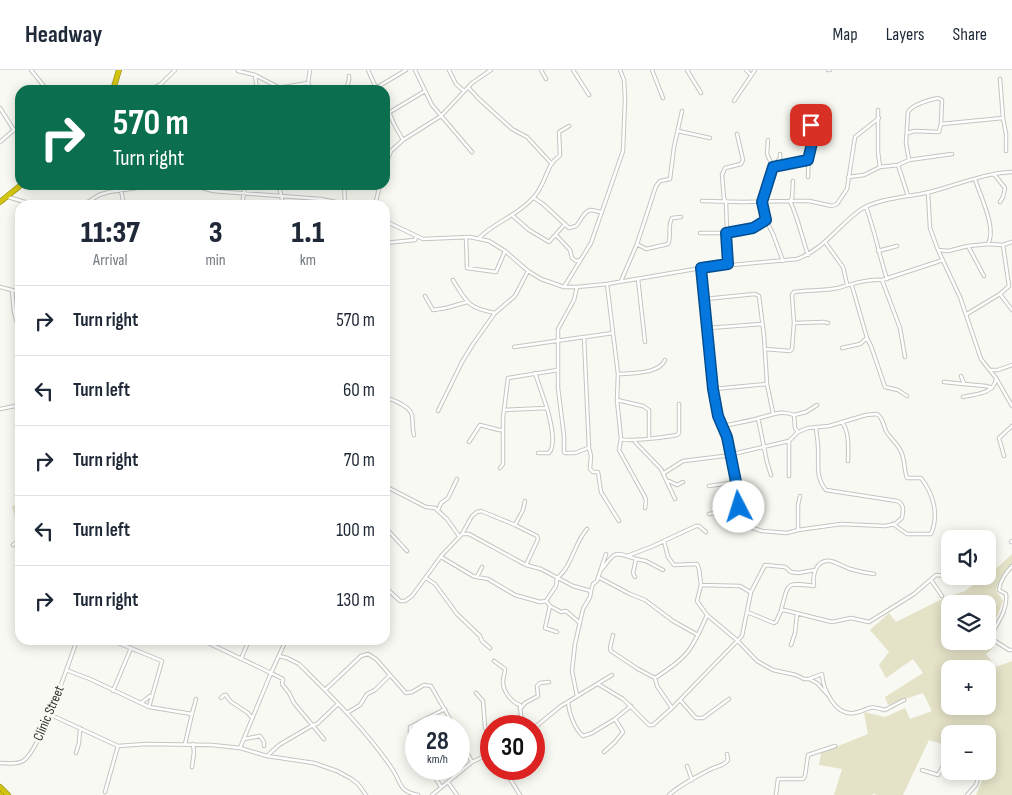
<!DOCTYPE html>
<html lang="en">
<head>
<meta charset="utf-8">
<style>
	body { margin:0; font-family:"Sofia Sans Condensed",sans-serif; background:#f2f2f3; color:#1f2937; height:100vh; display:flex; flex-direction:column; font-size:19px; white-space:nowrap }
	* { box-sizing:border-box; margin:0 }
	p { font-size:16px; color:#747a83 }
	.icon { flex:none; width:28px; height:28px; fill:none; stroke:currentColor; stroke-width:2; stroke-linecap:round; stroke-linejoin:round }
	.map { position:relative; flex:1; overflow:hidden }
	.side { position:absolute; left:15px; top:130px; width:375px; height:445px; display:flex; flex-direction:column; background:#fff; border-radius:15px; box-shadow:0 2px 12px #0003 }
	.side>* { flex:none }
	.top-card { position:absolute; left:15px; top:15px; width:375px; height:105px; border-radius:15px; box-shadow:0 2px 12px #0003; background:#0b6e4f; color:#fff; overflow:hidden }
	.fabs { position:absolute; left:941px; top:460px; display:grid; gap:10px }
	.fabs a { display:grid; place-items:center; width:55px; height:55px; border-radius:10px; background:#fff; box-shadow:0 2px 12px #0003; font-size:25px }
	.speed { position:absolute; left:405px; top:645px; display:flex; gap:10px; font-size:25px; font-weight:700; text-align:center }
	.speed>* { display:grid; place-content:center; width:65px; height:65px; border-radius:50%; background:#fff; box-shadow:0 2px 12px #0003; line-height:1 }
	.speed small { font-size:12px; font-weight:400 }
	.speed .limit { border:8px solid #d22; background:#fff; color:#111 }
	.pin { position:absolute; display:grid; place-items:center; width:42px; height:42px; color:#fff; margin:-21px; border-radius:10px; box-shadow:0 2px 8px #0006 }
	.me { position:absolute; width:55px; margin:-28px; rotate:355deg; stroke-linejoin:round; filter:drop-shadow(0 0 4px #0008) }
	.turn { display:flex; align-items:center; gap:18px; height:105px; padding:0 15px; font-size:22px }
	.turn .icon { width:65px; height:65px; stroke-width:2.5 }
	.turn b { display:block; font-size:35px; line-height:42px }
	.eta { display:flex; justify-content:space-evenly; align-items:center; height:85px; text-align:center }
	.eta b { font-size:30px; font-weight:800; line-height:35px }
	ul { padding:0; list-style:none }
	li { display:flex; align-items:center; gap:15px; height:70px; padding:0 15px; border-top:1px solid #e0e1e3 }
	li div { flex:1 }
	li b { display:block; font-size:19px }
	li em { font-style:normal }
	header { display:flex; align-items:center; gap:30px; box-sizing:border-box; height:70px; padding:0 25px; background:#fff; border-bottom:1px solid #e0e1e3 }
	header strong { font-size:24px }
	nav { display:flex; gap:28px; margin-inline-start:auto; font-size:18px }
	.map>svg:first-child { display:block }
	.green { fill:#e4e2c7; fill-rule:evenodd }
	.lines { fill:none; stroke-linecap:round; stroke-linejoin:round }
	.minor-casing { stroke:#c5c5c0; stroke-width:4.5 }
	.highway-casing { stroke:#9b911c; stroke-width:6 }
	.minor { stroke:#fff; stroke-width:2.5 }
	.highway { stroke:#d3c410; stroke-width:4.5 }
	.route-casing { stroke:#034e91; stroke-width:12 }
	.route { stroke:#0578df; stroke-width:9 }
	.labels { text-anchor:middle; stroke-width:5; stroke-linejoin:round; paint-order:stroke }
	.street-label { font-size:14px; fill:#333331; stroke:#f9f9f3 }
</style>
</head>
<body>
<header>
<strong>Headway</strong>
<nav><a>Map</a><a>Layers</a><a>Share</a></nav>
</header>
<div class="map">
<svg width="1012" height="725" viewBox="0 0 1012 725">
	<rect width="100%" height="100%" fill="#f9f9f3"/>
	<!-- green -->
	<path class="green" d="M19 434 20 454 17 455 12 436Z
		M1012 484V493L1000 510 996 520 1003 531 987 573 994 577 986 584 996 597 1012 591V725H976L986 701H988L989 693 988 692V664H950V677L929 670 903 725H878L873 724 872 725H834L842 699 819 695 821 683 868 664 864 642 885 647 905 638 910 649 932 641 923 623 888 635 885 627 923 603 913 589 886 608 879 595 889 582 870 560 889 543 896 552 942 529 965 521 984 507 988 506ZM950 534H988V571H950ZM950 599H988V636H950Z"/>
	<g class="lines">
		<!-- minor casing -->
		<g class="minor-casing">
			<path id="minor" d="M31 0 47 20
				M310 0 308 13 311 20
				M368 0 377 20
				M415 0 432 35 472 82
				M449 0 456 14 464 21
				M541 0 546 9
				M573 0 589 25
				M652 0 663 28
				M687 0 701 23
				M746 0 750 4
				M828 0H830
				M238 1 255 5 278 17
				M255 5 257 20
				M1000 9 1003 48 1006 64V81
				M468 17 479 29 512 59 527 67 552 94
				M376 18 406 0
				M150 20 161 14 175 0
				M213 20 216 19 220 20
				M266 20 308 13
				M346 20 349 10V6
				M734 31 755 0
				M385 33 394 54 403 70
				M0 38 14 60 0 72
				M878 40V82L880 97
				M385 45 425 21
				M941 54 1003 48
				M794 55 812 56C811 73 808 90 808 107
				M812 56 816 36
				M678 61 710 68
				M907 63 915 61 939 62 941 54 942 30 938 28C929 30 913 34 908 42L906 73 909 90
				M768 70 767 84 773 97 780 88V84
				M898 95 908 126
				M385 96 391 81 403 70 441 46 472 13 491 0
				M994 104 1005 118 1003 127 1000 132
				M848 107 864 105 880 97 898 95 909 90 952 84
				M975 109C980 126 997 158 988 174
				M192 115 213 121 321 129 350 135
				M279 115 283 135
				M344 115 345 133
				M121 120 124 135
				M928 122 930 158 938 180 960 227 981 289 996 308 1012 336
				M8 127 35 135
				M534 128 543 134 569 158 576 156C581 151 583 142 590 140 595 140 597 142 602 142
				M702 131 743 132 790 131 792 128 793 111
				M83 135 99 125 109 122 157 115
				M242 135 245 115
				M320 135 321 129
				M375 135 380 115
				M866 137C875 161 879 185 887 209
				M513 146 529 160 549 172 565 154
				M385 151 423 169 470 167 489 171 505 181 528 201 541 209 564 217H577L607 214 701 198 797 189C823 180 838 156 860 140 878 128 909 127 930 122 957 115 984 103 1012 102
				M700 163H726L753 158 766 150
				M556 165 570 180 572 188 576 191 580 190
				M466 167 467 198 496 202 505 181
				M479 168C495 152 517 146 533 128 543 118 545 104 552 93 554 90 558 88 560 85L559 62 569 56
				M825 172 843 197 847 214
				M385 173 415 170 416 167
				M637 174 646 179 668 174C672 166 667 157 672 148L681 147
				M968 176 984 206
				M938 180 948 181 968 176 988 174 1003 175 1012 172
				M878 181 897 176
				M808 185C802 167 798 148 790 131H809L832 136 837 134 847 119 855 67 879 48
				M783 191 773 164 766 150 762 132 773 97 808 90
				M728 194 726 132 724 129 722 105 725 98 741 94 743 90 737 64
				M701 198 713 319 718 346 727 367 736 412 740 447 746 456 762 461 787 463 798 460
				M638 209 645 272
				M453 210C467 233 468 238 495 243
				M882 210 900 258 905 287
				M621 211 637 174 656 116 660 111 670 109 674 77 682 41
				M607 214 618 304 617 330 621 369 619 380 645 427 646 431 645 438
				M852 216 867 268 871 276 885 317 898 320 907 326
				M0 217 20 222
				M564 217 591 173 623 81 625 29 624 10 620 0
				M577 217 574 230 558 259V318L564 366V382L565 383H575L588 378
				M12 220 14 242 20 263
				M1000 224 1012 240
				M425 226 433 240 446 238 467 232
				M705 229 755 224 759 226 764 266 767 314 773 343
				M385 234 386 241 385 244
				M967 244 1000 224 1009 216 1003 175
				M794 253 824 252 828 253
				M708 258 762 254
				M585 267 613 263
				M514 277 584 267 589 378 591 386 590 399 593 402H598L601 422 619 451
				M842 278 860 274 867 268
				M765 279 790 281 792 279 794 253 792 225 794 222C808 220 824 221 838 218 852 214 867 209 882 210L943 190
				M990 300H998L1012 295
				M619 304C633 303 659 304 665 290
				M961 306 964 314 986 316 992 318
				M944 312 964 314
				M714 319 767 314
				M385 327C393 330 410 336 412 345 413 352 412 358 414 365
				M963 327C975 324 994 324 996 309
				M617 330 643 336 649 340V368
				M0 339 20 335
				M504 340 547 338 535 303
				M438 341 462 292 473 274 495 243 515 226 528 201
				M794 345 806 342 817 335
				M758 348 767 392 771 405
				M842 352C850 363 848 379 848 391
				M724 356C736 353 750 351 763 347 775 344 782 340 794 345L795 358 798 362
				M621 369C629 372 667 367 677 365L679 363V334
				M789 371V406
				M469 372 480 355 499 360H503
				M635 372 661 399 675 429
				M538 383H549C557 374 550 349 547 338
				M1004 386 999 368 1012 356
				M500 398 503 394V348L508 308 558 300
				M664 403 683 391 724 386 789 371 798 362 808 358 829 356 866 345 877 344C883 348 883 354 886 361 891 370 899 374 902 384 905 392 904 400 907 408H921C934 425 939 445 931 464H907L893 454
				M669 411 677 415 683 412
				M385 416 426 437 435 438 447 449 459 466
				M709 416 736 412
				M800 426 798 435V460L841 454 885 456 895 454 902 448C903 441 905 434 897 431L826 420C815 408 819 392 818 377 818 370 816 363 816 357
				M438 440 441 433 448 428 457 409
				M709 444 739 439
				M515 455 523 440 525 431
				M385 457 407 481
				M462 464H469L526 495 541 499 573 516 591 521 593 514 597 511 606 484
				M664 471 668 487 674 495 697 494 699 499 701 515
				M1011 472 1012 471
				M13 475 17 472H20
				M627 486 651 477 696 456H699L706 462
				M441 487 473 506 477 507 482 497
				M636 489 646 491 663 500
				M1012 496C1006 503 1000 510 999 520L1006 524C1008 540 998 552 991 565L992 569 1009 580H1012
				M602 499C616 480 614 482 636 489L633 503 635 507
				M477 507 488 509 515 525 540 532 546 531 556 516 557 508C572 497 574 473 587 459
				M598 507 630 524 645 530 673 551 698 565
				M426 508 435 514 457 544 480 566 482 571 490 578
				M931 510 942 526
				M385 517 400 531H405L412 526 442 485 462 464 472 446 477 442 481 441 515 455 537 466 538 469 526 495
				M546 531 550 536 545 558 557 562
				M550 536 561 542 566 541 580 553
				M781 540C789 513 784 512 814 516 812 505 816 489 831 491 838 493 844 497 850 499 857 501 866 503 874 504
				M747 542 774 553 776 552 781 541 784 540 832 552 851 548 869 552 914 524 936 505 946 506
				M707 545 738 571 757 591 773 600 796 605 804 609H809L822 604C823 619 835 646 854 643 871 640 865 634 885 640L904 630
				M613 565 610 578 611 581 638 599 655 608C688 587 692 580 707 545L697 531 701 515 740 516 750 522
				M111 570 162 591 149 637
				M202 570 271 603 240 678
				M286 570 271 603 283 609 282 614 289 623 294 633 324 669
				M791 575 795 563 797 544
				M279 586 287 588 299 594C331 626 365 659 391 697 402 712 397 721 418 725
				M241 589 249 570
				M494 591 505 599C505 603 503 607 503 612 503 621 511 632 520 635L521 647 528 656
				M66 600 90 609 149 637 192 644 185 674
				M655 608 657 616 672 638
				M809 609 817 613 827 624
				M598 614 623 629 649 655H653L672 638 742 566 751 522 765 495 785 497 791 502 798 503 815 500
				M325 620 361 586 368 584 376 589 406 623 412 622 424 615 431 616 454 656
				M113 621 131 578
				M476 623 483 631 485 657 491 673
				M577 626 572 601 575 574 583 539 590 527 591 521
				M221 628 224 625H226L230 631 248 643 252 648
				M680 630 696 648H703L729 629
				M568 632C569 643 574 658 583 666L592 663 615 649 623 662 615 672 604 682
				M141 633 150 626
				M520 639 525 633 538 626 537 616 540 613 549 612
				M347 643 360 635 367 624 375 620 390 605
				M49 644 118 676 146 674 212 675 240 678 267 686 314 693 337 701 350 708 358 714 366 725
				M192 644 196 629
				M615 649 631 636
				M534 658 561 636 612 605
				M459 667 472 692
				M244 669 260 666 264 672V676
				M416 676 410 665V657L445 639
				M76 683 79 673 80 658
				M267 686 279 675 313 655 317 654 338 634
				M0 693C8 693 16 695 23 691 40 681 69 592 77 570
				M687 696 692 710
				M192 697 194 682 193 674
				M430 699 441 717
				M504 699 520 725
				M922 700 938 705 950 684
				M448 712 457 725
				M105 722 118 676
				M432 725 472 692 491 683
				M669 725C681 714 696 707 711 699 717 696 724 696 728 690L727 684
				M776 725 778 709H803L805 706 808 685 835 676
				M967 725 976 715 980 701"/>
		</g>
		<!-- highway casing -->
		<g class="highway-casing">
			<path id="highway" d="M113 20 119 0
				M0 132 21 115
				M0 717 8 725
				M0 724 1 725"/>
		</g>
		<!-- minor -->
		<use href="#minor" class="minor"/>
		<!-- highway -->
		<use href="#highway" class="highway"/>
	</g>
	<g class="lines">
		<!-- route casing -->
		<g class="route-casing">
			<path id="route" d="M739 437 736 412 727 367 718 346 713 319 701 198 728 194 726 163 753 158 766 150 762 132 773 97 808 90 812 73 811 55"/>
		</g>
		<!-- route -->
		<use href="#route" class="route"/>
	</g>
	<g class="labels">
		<!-- street labels -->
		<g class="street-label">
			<text transform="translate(48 643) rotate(-67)" y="5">Clinic Street</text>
		</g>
	</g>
</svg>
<div class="fabs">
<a><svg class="icon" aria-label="sound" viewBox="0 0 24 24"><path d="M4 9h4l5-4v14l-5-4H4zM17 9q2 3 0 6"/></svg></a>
<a><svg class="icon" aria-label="layers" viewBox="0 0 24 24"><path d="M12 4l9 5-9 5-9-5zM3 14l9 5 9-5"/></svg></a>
<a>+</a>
<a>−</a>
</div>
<div class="speed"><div>28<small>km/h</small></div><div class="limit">30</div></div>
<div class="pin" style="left:811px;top:55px;background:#d93025"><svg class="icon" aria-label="arrive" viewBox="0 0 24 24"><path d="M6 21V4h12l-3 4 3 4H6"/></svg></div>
<svg class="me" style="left:739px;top:437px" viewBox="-20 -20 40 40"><circle r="19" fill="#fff"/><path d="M0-13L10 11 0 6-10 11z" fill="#0578df"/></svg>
<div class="top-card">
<div class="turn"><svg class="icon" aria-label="right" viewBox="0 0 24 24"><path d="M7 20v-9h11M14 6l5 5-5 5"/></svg><div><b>570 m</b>Turn right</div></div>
</div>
<section class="side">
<div class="eta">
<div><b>11:37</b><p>Arrival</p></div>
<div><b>3</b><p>min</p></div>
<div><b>1.1</b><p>km</p></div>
</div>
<ul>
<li><svg class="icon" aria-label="right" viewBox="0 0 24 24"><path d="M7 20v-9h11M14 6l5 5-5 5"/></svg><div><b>Turn right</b></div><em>570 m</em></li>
<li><svg class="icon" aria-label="left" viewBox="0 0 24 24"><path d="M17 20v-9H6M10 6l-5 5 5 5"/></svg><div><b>Turn left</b></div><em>60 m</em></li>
<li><svg class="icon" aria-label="right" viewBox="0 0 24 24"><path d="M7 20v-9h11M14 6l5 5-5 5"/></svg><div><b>Turn right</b></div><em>70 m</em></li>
<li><svg class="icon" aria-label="left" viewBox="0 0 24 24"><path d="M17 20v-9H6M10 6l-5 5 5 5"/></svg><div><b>Turn left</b></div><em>100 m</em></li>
<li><svg class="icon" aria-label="right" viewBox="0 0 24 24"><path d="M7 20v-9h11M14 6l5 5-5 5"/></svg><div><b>Turn right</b></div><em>130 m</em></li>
</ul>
</section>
</div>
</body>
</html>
